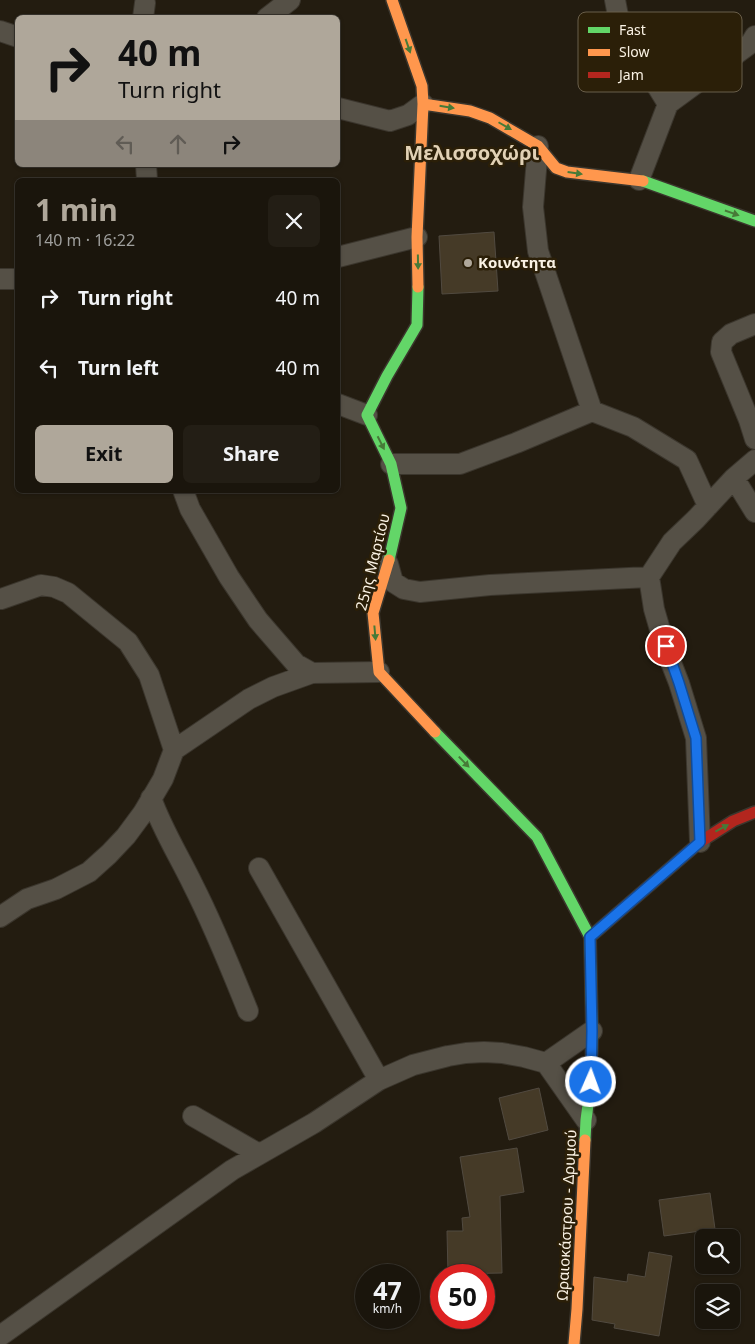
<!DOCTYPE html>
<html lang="en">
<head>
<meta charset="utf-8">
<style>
	body { margin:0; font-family:"Noto Sans",sans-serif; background:#231e15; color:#f1f3f6; height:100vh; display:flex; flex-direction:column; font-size:19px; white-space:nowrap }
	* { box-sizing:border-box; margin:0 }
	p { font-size:16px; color:#9f9f9d }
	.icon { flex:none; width:28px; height:28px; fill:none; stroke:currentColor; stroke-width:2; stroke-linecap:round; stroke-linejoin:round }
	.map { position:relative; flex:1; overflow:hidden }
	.sheet { position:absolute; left:15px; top:178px; width:325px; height:315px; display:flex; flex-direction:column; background:#1a150c; border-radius:8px; box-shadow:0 1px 4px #0004,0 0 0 1px #38342d }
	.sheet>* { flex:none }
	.hud { position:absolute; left:15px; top:15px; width:325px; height:152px; border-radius:8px; box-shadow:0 1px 4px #0004,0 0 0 1px #38342d; background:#afa79a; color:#111; overflow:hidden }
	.fabs { position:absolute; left:695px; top:1229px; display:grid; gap:10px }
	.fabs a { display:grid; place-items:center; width:45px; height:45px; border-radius:8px; background:#1a150c; box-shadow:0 1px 4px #0004,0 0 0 1px #38342d; font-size:25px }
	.speed { position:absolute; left:355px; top:1264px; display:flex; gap:10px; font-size:25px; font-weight:700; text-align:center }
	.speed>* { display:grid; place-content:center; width:65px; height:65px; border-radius:50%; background:#1a150c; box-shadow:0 1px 4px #0004,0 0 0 1px #38342d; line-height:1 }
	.speed small { font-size:12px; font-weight:400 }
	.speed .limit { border:8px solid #d22; background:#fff; color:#111 }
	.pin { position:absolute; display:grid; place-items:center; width:42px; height:42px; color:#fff; margin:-21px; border:2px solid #fff; border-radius:50%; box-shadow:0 1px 5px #0007 }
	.me { position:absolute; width:55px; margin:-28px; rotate:2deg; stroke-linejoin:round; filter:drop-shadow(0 0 4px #0008) }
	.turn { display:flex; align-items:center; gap:18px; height:105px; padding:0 20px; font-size:22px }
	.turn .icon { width:65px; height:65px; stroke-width:2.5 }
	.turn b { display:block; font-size:35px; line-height:42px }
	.lanes { display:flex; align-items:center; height:48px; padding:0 20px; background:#0003; justify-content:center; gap:25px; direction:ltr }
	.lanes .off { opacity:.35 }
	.round { display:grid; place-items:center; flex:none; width:52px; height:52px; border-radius:8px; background:#231e15 }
	.summary { display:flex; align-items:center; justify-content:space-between; height:85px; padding:0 20px }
	h1 { font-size:30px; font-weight:700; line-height:38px; color:#afa79a }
	.button { display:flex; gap:10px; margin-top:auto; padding:10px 20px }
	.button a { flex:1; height:58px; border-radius:8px; background:#afa79a; color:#111; font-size:20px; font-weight:700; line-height:58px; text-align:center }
	.button a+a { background:#231e15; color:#f1f3f6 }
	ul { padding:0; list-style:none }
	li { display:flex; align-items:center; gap:15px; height:70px; padding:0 20px }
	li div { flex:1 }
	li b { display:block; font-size:19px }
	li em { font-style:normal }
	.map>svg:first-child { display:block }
	.building { fill:#453a27; stroke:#514a40 }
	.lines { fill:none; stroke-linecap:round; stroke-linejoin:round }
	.street-casing { stroke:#3b362d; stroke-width:22 }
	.fast-casing { stroke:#3b362d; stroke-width:14 }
	.slow-casing { stroke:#3b362d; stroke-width:14 }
	.jam-casing { stroke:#3b362d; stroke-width:14 }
	.street { stroke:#555046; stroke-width:20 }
	.fast { stroke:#63d668; stroke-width:11 }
	.slow { stroke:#ff974d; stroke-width:11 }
	.jam { stroke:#b3261e; stroke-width:11 }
	.oneway { fill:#477a38 }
	.route-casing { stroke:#114b97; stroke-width:12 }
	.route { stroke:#1a73e8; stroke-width:9 }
	.poi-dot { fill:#afa79a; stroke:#2b1f08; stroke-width:2 }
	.labels { text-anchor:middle; stroke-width:5; stroke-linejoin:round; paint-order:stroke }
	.poi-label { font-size:15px; font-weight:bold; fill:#faf2e4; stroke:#2b1f08; text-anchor:start }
	.street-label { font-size:15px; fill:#faf2e4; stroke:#2b1f08 }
	.district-label { font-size:20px; font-weight:bold; fill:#e1d1b5; stroke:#2b1f08 }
	.key { fill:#2b1f08; stroke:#695e4a; stroke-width:1 }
	.key-label { font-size:14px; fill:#faf2e4 }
</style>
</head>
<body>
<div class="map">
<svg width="755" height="1344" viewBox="0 0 755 1344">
	<rect width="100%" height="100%" fill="#231c10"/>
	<!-- building -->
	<path class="building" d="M494 232 498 291 442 294 439 236Z
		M539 1088 548 1130 509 1140 499 1098Z
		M517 1148 524 1192 500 1196 502 1273 448 1274 447 1231H463L462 1218 470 1217 460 1157Z
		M710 1193 715 1229 664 1236 659 1200Z
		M649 1252 672 1256 659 1336 614 1328 615 1324 592 1320 594 1277 627 1282 628 1274 645 1277Z"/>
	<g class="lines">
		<!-- street casing -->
		<g class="street-casing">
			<path id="street" d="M615 0 623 42 652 78 668 104 639 180
				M143 18 145 3
				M267 18 290 0
				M0 31 18 37
				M668 104 751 43 755 36
				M338 108 390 121 408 115 423 104
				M538 146 533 207 538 251 592 411 633 427 687 460 708 506
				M146 165 147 180
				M338 257 417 237
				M0 279H18
				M755 324 731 334 722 342 721 352 749 420 755 439
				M338 404 367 415
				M391 464H460L516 443 592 411
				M734 478 755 512
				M183 490 190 509 229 577 258 620 296 664 312 673 379 672
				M388 564 393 582 404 589 420 592 490 585 649 577
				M1 599 41 585 54 587 68 593 128 642 149 675 174 750
				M151 798C162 829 179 856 193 885 214 926 231 969 248 1011
				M700 842 696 738 679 683 665 647 654 609 649 577 672 542 696 519 734 478 755 460
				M259 868 379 1080
				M0 917 27 899 56 889 89 872 109 854 126 836 143 813 163 779 174 750 249 699 273 687 312 673
				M193 1116 259 1154
				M586 1120 546 1063 592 1031
				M0 1336 232 1170 314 1123 379 1080 413 1065 448 1056 466 1053 484 1052 502 1053 524 1057 546 1063"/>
		</g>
		<!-- fast casing -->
		<g class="fast-casing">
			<path id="fast" d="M643 181 755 221
				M389 560 401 508 391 464 367 415 387 376 417 325 418 287
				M435 732 537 837 590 937 592 1031 591 1082 586 1120 585 1140"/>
		</g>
		<!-- slow casing -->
		<g class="slow-casing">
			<path id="slow" d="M392 0 422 86 423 104 417 237 418 287
				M423 104 470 111 490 118 538 146 556 168 567 172 643 181
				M389 560 373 613 379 672 435 732
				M574 1344 577 1309 585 1140"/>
		</g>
		<!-- jam casing -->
		<g class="jam-casing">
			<path id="jam" d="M590 937 700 842 733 821 755 812"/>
		</g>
		<!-- street -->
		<use href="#street" class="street"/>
		<!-- fast -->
		<use href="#fast" class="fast"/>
		<!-- slow -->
		<use href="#slow" class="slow"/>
		<!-- jam -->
		<use href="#jam" class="jam"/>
	</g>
	<!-- one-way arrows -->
	<defs><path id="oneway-solid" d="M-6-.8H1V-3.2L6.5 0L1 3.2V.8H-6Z" transform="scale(1.25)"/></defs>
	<g class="oneway">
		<use href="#oneway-solid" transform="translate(408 46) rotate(71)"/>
		<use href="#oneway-solid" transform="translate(447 107) rotate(9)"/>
		<use href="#oneway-solid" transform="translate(505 126) rotate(30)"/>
		<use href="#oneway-solid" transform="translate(575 173) rotate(8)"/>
		<use href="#oneway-solid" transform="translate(732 213) rotate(19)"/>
		<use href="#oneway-solid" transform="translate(418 262) rotate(89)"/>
		<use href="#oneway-solid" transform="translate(381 443) rotate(63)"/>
		<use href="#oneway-solid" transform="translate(375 633) rotate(85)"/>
		<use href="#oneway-solid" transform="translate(464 762) rotate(46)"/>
		<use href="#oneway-solid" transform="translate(722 828) rotate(-28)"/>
	</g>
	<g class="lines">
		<!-- route casing -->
		<g class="route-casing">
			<path id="route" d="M591 1082 592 1031 590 937 700 842 696 738 679 683 666 646"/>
		</g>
		<!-- route -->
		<use href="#route" class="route"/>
	</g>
	<!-- markers -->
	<circle class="poi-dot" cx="468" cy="263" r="5"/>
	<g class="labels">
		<!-- poi labels -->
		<g class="poi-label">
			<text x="478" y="268">Κοινότητα</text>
		</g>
		<!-- street labels -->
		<g class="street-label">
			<text transform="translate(373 562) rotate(-76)" y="5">25ης Μαρτίου</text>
			<text transform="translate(567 1215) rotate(-87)" y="5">Ωραιοκάστρου - Δρυμού</text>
		</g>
		<!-- district labels -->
		<g class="district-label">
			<text x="472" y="160">Μελισσοχώρι</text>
		</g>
	</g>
	<!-- legend -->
	<rect x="578" y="12" width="164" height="80" rx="8" class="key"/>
	<rect x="588" y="27" width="22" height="6" fill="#63d668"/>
	<rect x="588" y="49" width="22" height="7" fill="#ff974d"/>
	<rect x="588" y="72" width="22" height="6" fill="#b3261e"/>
	<g class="key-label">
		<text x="619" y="35">Fast</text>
		<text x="619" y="57">Slow</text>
		<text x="619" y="80">Jam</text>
	</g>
</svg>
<div class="fabs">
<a><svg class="icon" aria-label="search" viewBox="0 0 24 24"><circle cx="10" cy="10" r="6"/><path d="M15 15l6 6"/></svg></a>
<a><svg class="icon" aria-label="layers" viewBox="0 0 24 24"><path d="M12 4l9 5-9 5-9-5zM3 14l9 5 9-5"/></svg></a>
</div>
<div class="speed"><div>47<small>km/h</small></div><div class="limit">50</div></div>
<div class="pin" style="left:666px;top:646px;background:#d93025"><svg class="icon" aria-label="arrive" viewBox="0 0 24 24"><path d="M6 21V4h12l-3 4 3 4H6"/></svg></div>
<svg class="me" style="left:591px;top:1082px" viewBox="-20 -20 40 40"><circle r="17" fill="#1a73e8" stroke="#fff" stroke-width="3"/><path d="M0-11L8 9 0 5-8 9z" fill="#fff"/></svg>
<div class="hud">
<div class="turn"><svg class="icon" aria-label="right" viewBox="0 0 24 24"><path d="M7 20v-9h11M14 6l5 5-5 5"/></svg><div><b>40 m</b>Turn right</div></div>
<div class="lanes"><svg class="icon off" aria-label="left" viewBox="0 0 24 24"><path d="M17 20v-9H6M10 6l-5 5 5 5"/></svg><svg class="icon off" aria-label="ahead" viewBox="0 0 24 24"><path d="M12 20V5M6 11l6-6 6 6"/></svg><svg class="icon" aria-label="right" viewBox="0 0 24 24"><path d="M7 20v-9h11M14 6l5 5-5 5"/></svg></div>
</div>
<section class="sheet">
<div class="summary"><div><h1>1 min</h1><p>140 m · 16:22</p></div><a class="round"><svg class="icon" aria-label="close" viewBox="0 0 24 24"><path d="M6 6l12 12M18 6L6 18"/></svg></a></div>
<ul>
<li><svg class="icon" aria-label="right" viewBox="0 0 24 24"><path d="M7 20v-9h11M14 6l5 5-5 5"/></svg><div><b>Turn right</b></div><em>40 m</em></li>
<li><svg class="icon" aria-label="left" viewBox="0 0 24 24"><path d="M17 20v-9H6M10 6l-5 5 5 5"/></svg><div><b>Turn left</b></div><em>40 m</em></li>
</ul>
<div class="button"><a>Exit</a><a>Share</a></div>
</section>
</div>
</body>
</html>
